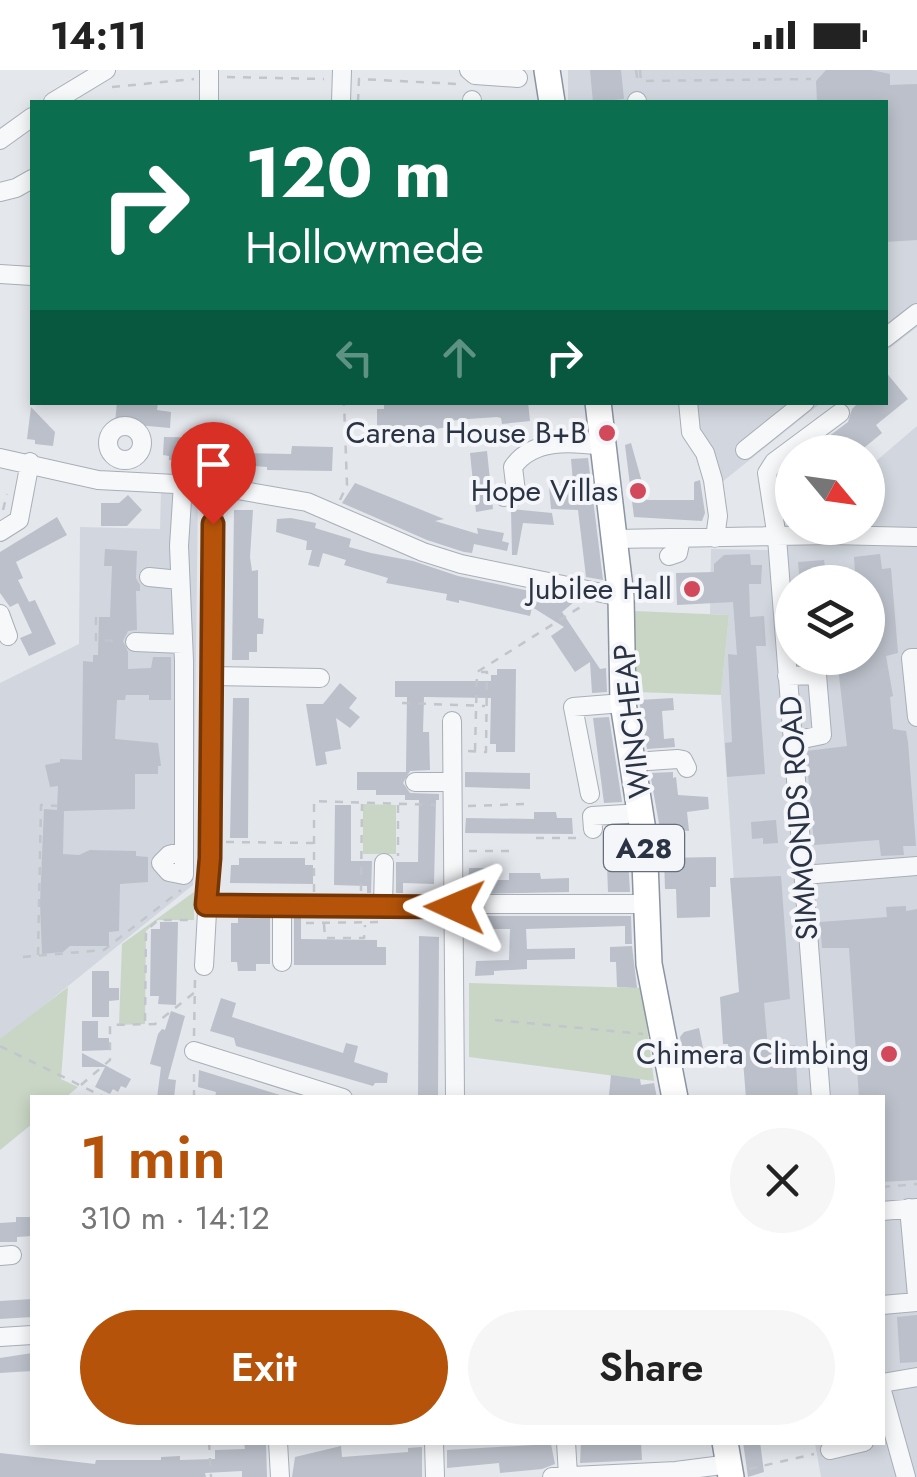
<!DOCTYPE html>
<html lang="en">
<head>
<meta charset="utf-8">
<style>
	body { margin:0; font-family:Jost,sans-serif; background:#f6f6f6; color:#222; height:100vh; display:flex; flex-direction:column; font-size:38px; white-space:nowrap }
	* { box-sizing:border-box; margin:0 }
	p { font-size:32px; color:#767676 }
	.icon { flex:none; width:55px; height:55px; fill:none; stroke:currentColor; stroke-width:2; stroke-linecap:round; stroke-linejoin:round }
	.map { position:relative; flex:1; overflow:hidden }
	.details { position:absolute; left:30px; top:1025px; width:855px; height:350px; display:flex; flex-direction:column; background:#fff; border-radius:0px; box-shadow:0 5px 15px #0003 }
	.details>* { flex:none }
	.top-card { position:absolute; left:30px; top:30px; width:858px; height:305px; border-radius:0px; box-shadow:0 5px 15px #0003; background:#0b6e4f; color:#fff; overflow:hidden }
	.needle { width:65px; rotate:119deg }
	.buttons { position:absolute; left:775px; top:365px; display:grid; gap:20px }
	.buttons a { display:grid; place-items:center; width:110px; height:110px; border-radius:50%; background:#fff; box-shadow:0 5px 15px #0003; font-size:50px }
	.pin { position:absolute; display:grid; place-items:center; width:85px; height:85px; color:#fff; margin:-102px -42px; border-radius:50% 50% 50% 0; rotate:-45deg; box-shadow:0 0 10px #0007 }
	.pin .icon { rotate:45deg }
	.me { position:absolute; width:110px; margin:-55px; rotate:271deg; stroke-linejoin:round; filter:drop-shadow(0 0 8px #0008) }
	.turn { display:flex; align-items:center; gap:35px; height:210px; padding:0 50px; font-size:45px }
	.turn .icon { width:130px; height:130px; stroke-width:2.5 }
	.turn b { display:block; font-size:70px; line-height:85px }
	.lanes { display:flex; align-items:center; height:95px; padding:0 50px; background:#0003; justify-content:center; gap:50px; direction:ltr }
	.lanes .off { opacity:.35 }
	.round { display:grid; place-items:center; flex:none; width:105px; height:105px; border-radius:52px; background:#f6f6f6 }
	.overview { display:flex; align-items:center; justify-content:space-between; height:170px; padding:0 50px }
	h1 { font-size:60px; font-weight:600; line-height:75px; color:#b45309 }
	.button { display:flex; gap:20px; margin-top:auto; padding:20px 50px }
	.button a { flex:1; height:115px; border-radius:60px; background:#b45309; color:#fff; font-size:40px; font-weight:600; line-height:115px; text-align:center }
	.button a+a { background:#f6f6f6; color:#222 }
	.status { display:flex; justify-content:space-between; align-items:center; height:70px; padding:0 50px; background:#fff; direction:ltr }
	.status svg { height:28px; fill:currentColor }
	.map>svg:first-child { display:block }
	.built { fill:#d2d6de; fill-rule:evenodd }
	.green { fill:#c9d6c5 }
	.building { fill:#bbc0ca }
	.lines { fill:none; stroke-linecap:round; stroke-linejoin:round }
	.minor-casing { stroke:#a9aeb7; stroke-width:20 }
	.highway-casing { stroke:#8b94a3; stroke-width:28 }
	.path { stroke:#c2c5cb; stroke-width:2.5; stroke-dasharray:8 8; stroke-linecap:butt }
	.minor { stroke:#f7f8fa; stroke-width:18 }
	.highway { stroke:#fff; stroke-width:25 }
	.route-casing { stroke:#753606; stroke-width:25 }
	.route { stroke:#b45309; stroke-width:18 }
	.poi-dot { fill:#d1495b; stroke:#f4f6f9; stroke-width:4 }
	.labels { text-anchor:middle; stroke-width:8; stroke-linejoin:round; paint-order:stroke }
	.shield { fill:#f4f6f9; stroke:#676e7b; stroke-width:2.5 }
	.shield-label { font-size:28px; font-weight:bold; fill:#2b3445 }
	.poi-label { font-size:30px; fill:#2b3445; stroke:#f4f6f9; text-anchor:end }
	.street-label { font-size:30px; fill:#2b3445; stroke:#f4f6f9 }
</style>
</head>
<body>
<div class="status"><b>14:11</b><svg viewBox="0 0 49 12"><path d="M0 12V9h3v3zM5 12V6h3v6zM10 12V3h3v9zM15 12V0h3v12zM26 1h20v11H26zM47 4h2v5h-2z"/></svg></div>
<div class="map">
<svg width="917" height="1407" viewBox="0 0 917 1407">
	<rect width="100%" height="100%" fill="#e4e7ec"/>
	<!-- built -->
	<path class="built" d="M568 0H917V257L885 282V32H568Z
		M693 333H821L722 412 695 360Z
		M917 356V1407H821L815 1373 882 1372V1028L749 1027 721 625 729 545 710 544 711 479 768 480 796 458H868V398ZM792 512H868V588H792Z
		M161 422 198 424 193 815 0 971V613L79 574 80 457 160 459Z"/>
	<!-- green -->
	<path class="green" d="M634 541 729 545 721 625 636 622Z
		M363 734 396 735V784H363Z
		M194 822V850H158L146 861 145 954 119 955 122 874Z
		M469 913 642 918 654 1011 469 987Z
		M68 917 61 1009 78 1017 66 1027 32 1028V1054L0 1080V969Z"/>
	<!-- building -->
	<path class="building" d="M590 0H621L624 29 593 32Z
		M826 0H871L890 4V15L917 14V170L885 172V32H817L816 11Z
		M885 301 908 329 876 355 882 363 859 382H808L848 352 852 339 859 332H885Z
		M117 332H158L157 340 171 342 170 358 115 353Z
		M437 332H528L530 351 502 354 501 348 497 347 468 349 448 351 449 357 427 360 377 355V339H384V334L437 335Z
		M31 337 55 362 53 376 35 374V370L27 369Z
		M218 359 240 361 239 369H243V378H247V383L291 384 292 376 333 377 332 401 267 400V397L169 390V386L163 385 164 367 218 368Z
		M631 373 647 430H694V412L700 410 705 443 702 451 634 447 625 375Z
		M487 381 493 439 476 442 470 383Z
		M588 388 594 437 603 510 586 507 578 440 551 439 549 417 573 412 571 389Z
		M355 413 444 449 435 451 478 464 477 458 504 463 502 471 509 473 507 481 474 474 472 483 464 482 427 470 342 433Z
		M128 425 142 440 127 456H101V433H119Z
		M511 439 552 443 554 455 523 453 517 485H512Z
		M234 440H253L250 487 252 501 258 500V548L264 549 263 564H257V582H249V590H232Z
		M57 447 67 465 16 492 23 508 18 510 29 532 35 530 56 574 29 586 20 568 32 563 18 533 10 537 0 523V482Z
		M291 448 316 453 315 458 351 469 349 477 371 483 413 491 458 506 573 530 574 532 562 542 600 599 606 598 607 622 592 623 590 592 575 602 551 566 564 557 532 537 530 546 459 530V533L446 530 447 524 386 513 388 508 344 495 346 490 323 483 319 497 308 495 312 480H306L307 471 276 462 277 449Z
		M105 479 137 481 136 508 140 515V521H136L137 560 128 561 123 571 128 582V599L151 598 153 587H171V630H149V625H126L125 630H117L115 669 158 673 161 696H158V704H135V739L64 741 63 784 79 785 90 780 136 781V786L148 787V812L120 814 119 861 109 862V876H70L63 882 42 884 40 833 44 739 57 740 58 716 50 717 45 695 60 692V689L82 690 83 591 93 592V585H98L99 547H110L112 496H104Z
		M750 484 751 495H762L761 514H749L750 547 764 546 766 576H756L765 704 727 707 725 673 732 672 728 584 737 585 733 532 677 535 676 503 714 502V494L724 485Z
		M880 484 882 499 891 498 898 583 886 586 893 626 890 627 893 659 906 661 908 672 916 776H903L904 785 881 786 879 770 814 775 806 681 847 676 837 588H868V512H800L798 492 824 490 826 504 855 502 854 487Z
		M497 599H516L515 682H496V674H490L491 628 424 627 423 662H429L430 700 410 701 403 713 410 723 439 724V730H436L434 814 403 813V823H396V792H418L419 730H405V725H376V720H357V702H406L407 627H395V611H491V605H497Z
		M340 613 357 628 349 638 360 647 350 658 336 648 341 679 325 682 327 694 316 696 306 634H323Z
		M233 628H249L248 768H230Z
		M673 628 674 640 662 641 664 669 674 668 675 677 647 679 639 630Z
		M609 647 622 732 604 733 593 648Z
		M465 702 530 703V719L465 717Z
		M673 702V708L676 707 678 725 708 727 709 739 687 742 689 761 660 759 650 703Z
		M335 735H351V791H372L371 823H367V816L334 815Z
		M534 742H556L557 748H572L573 764 465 763 466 748 534 749Z
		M776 750 778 773 763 774V768L752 769 751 752Z
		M626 756 630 822H608L607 795H615L614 763 606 764 605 758Z
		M716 787V817H710V847L677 848 676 819H665L664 788Z
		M239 788H305V795H313V814L230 813 231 795H239Z
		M469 798H487V810H509V803H540L541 809 569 808V822L468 824Z
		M781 806 790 929 764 933 768 979 795 975 798 1028H746L743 991 729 994 728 974H723L720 927 739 922 730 808Z
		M906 836V841L917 839V1110L882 1112V1028H859L849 878H822L820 852 887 847 886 837Z
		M467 843 475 846H631L632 874H625V856L526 859 527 879 575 878V889L527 890V899L494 901V905L475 906 476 891 509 890 510 859H467Z
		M238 848H270V894H256V901H238L237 892H231V853H238Z
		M294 848H301V869L377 870V877H386V895H294Z
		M160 852H178L176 935 158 934 159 926H150L151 859H160Z
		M419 866 439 867 438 1026 418 1025Z
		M632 876 637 918 617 917 616 892H610V877Z
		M92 901H109V918H119V930L109 931V947H92Z
		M221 928 236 933 232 947 343 983 346 973 358 976 354 992 388 1003 387 1013H375L373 1016 236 976 234 968 210 961Z
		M171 941 185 946 168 1009 176 1010 174 1028H157L161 997 150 994 158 964 162 959 165 960Z
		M82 951H98V968H109V980L82 981Z
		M699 958 704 983 684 990 680 967 684 962Z
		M82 983 131 1009 126 1018 121 1016 118 1022 113 1019 110 1024 95 1017 105 997H82Z
		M199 1000 280 1025V1028H215L216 1022 198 1017Z
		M611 1005 640 1009 641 1015 654 1013 657 1028 609 1025Z
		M16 1147H32V1166L17 1167V1172H0V1153L16 1152Z
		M32 1229V1247L0 1249V1231Z
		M917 1245V1292L900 1293 897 1247Z
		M32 1283V1301L0 1303V1288Z
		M244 1372H266L267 1407H242V1401L205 1403 206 1407H0V1383L95 1394 96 1390H161V1387L180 1386V1390L215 1389V1380L245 1379Z
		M581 1372 641 1373 642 1390 580 1393Z
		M743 1372H760L764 1402 748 1407Z
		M551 1374 555 1394 542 1399 500 1403 499 1393 447 1398V1380Z
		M341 1376 342 1387 408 1382V1378L422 1377V1407H292L295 1387Z"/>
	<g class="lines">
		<!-- minor casing -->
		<g class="minor-casing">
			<path id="minor" d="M469 0 475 5 518 8
				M637 31V32
				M53 32 106 0
				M209 32V0
				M341 32 342 0
				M472 32V30
				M0 70 32 47
				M0 122 16 118 32 109
				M0 204 32 206
				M885 268 917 243
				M688 332 691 362 705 383 713 410 718 446 715 468
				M108 373a17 17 0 1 1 34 0a17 17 0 1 1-34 0Z
				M745 380 805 332
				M0 388 98 410 214 416 307 432 423 482 461 494 621 527
				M183 414 179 476 184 591V805L169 802 161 793 169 785 184 781
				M504 427 516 422 513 397C533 368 572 372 603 376
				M0 462 19 450 30 392
				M615 469 831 465 917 467
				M669 486 678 483 681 468
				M149 507 180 510
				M0 544 8 566
				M135 572 183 574
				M917 588H911L917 647
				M210 606 320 608
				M787 606 817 605 822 665 793 671
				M452 651 455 1028
				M633 692 678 689 683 690 687 698
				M415 712H452
				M590 724 573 637 623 633
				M593 759 592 746 642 743
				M803 805 917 796
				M475 834H646
				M205 835 455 837
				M383 836 384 793
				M282 892V835
				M204 896 210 788 214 416
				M194 981 343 1028
				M821 1028 777 468 767 403 774 392 840 343
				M909 1138 917 1226
				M882 1141 917 1138
				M0 1186 12 1185
				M882 1235 917 1232
				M0 1267 32 1265
				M882 1313 917 1307
				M882 1321 906 1407
				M278 1372 280 1407
				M434 1372 435 1407
				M566 1372 568 1405
				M830 1380 864 1372
				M552 1407 676 1401 730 1394"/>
		</g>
		<!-- highway casing -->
		<g class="highway-casing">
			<path id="highway" d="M547 0 552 32
				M598 332 621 527 623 633 644 767 649 894 675 1028
				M725 1372 731 1407"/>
		</g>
		<!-- path -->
		<path class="path" d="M636 0 638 13
			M640 0 641 11 811 9
			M227 7 324 9
			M112 17 194 9
			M358 32 359 9 458 14
			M340 430 347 415 344 332
			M3 440 7 424
			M96 547V570L119 571
			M402 633 485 636
			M468 681 486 682 487 602H477
			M475 681 477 602 582 536
			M398 735V786
			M468 736 526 734
			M606 767H623
			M536 768H578
			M226 772 313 773
			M469 781H517
			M361 821 362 734
			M314 822V731L435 735
			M306 853 386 852
			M324 854 325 868H364L365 855
			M38 885 41 735 58 736
			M23 887 104 880 181 820
			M495 950 643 964
			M145 951 146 861 158 850H189
			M194 966 195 909
			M0 976 106 1028
			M81 1015 110 990V955L155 954 195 922
			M194 1028V999
			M882 1117 917 1114
			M209 1372 211 1407
			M749 1399 814 1384"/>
		<!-- minor -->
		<use href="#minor" class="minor"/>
		<!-- highway -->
		<use href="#highway" class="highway"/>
	</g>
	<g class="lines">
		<!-- route casing -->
		<g class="route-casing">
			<path id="route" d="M213 454 210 788 206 835 455 837"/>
		</g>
		<!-- route -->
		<use href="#route" class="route"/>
	</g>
	<!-- markers -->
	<g class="poi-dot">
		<circle cx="607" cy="363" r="10"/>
		<circle cx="638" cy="421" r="10"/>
		<circle cx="692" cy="519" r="10"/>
		<circle cx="889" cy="984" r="10"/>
	</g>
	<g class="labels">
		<!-- shield labels -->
		<rect class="shield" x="604" y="755" width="80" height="46" rx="8"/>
		<g class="shield-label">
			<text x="644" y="788">A28</text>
		</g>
		<!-- poi labels -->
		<g class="poi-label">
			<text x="587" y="373">Carena House B+B</text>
			<text x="618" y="431">Hope Villas</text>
			<text x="672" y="529">Jubilee Hall</text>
			<text x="869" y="994">Chimera Climbing</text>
		</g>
		<!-- street labels -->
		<g class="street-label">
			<text transform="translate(632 651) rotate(-96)" y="10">WINCHEAP</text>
			<text transform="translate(799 748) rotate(-94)" y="10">SIMMONDS ROAD</text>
		</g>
	</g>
</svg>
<div class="buttons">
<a><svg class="needle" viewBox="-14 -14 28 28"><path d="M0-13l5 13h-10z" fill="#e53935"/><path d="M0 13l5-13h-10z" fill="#767676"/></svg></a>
<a><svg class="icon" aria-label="layers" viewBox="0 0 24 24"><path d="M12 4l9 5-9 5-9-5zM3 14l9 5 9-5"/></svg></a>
</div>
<div class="pin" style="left:213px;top:454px;background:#d93025"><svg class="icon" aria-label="arrive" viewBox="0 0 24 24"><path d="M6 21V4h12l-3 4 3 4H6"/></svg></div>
<svg class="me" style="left:455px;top:837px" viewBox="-20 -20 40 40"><path d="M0-17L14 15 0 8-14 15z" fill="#b45309" stroke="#fff" stroke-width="4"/></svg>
<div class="top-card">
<div class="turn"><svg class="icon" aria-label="right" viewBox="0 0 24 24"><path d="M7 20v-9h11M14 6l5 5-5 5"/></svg><div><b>120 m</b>Hollowmede</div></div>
<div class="lanes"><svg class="icon off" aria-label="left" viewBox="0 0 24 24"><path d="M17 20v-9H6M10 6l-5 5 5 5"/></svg><svg class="icon off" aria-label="ahead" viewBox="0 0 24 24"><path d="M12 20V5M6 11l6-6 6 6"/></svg><svg class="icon" aria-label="right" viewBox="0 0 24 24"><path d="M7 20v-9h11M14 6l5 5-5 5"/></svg></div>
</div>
<section class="details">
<div class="overview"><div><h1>1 min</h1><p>310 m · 14:12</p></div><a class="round"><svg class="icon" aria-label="close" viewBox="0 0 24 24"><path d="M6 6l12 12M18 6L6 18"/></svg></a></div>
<div class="button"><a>Exit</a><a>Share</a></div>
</section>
</div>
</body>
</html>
